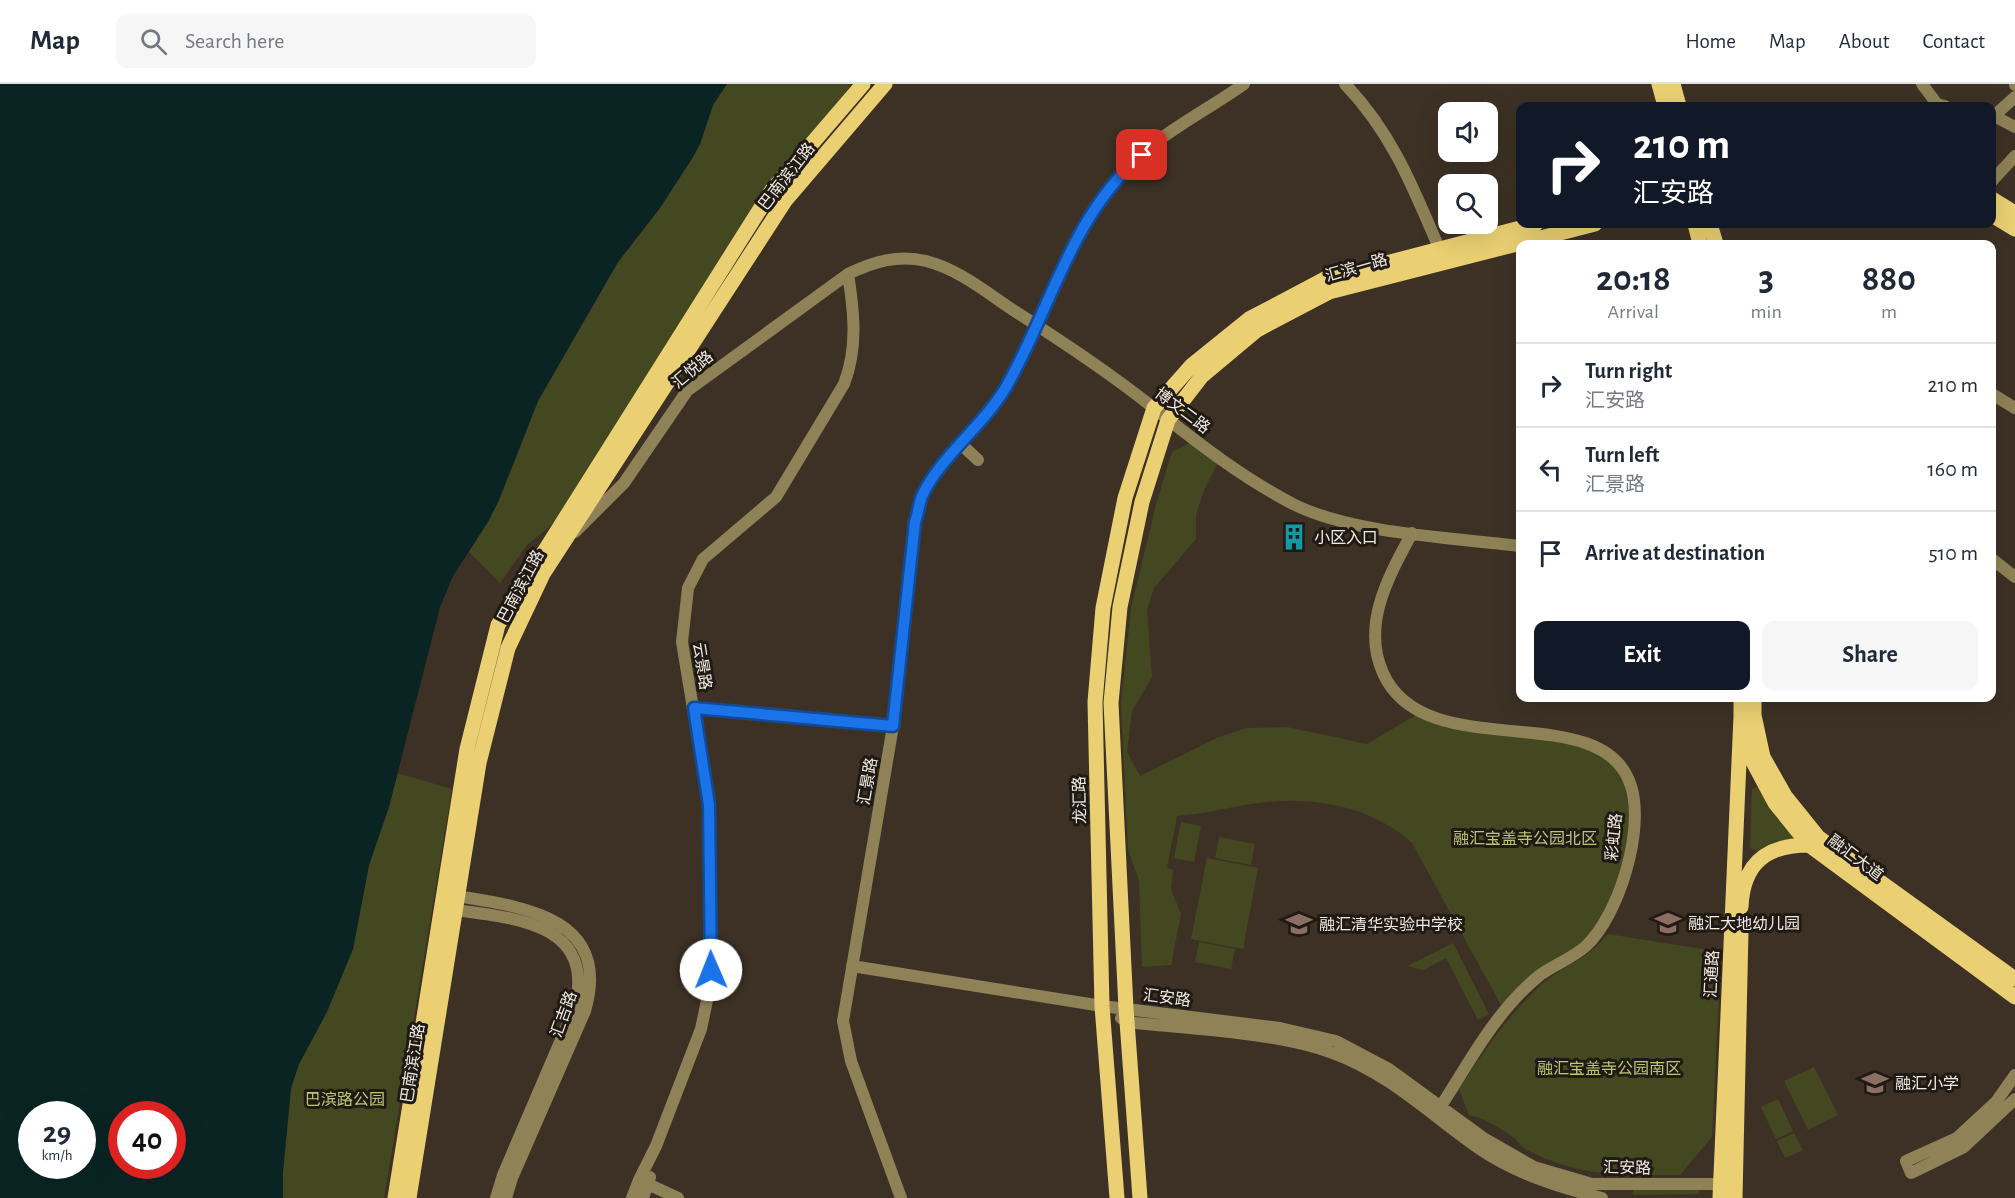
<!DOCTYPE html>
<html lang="en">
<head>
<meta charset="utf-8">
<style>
	body { margin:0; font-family:"Alegreya Sans","Noto Sans SC",sans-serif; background:#f6f6f7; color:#1f2937; height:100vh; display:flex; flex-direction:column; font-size:22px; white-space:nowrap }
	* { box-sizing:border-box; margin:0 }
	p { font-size:20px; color:#747a83 }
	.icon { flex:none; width:33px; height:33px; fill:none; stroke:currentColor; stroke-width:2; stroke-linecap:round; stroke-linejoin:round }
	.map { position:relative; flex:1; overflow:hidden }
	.details { position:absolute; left:1516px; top:156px; width:480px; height:462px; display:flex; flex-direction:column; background:#fff; border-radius:12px; box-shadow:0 6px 24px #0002 }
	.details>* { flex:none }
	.hud { position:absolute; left:1516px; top:18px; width:480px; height:126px; border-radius:12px; box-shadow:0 6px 24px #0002; background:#111827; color:#fff; overflow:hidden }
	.fabs { position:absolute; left:1438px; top:18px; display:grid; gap:12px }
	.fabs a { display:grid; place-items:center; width:60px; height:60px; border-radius:12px; background:#fff; box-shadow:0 6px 24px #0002; font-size:30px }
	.speed { position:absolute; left:18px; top:1017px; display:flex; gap:12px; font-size:30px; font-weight:700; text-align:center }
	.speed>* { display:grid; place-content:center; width:78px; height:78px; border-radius:50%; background:#fff; box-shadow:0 6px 24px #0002; line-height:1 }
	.speed small { font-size:15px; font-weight:400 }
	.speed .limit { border:9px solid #d22; background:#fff; color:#111 }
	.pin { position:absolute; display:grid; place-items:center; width:51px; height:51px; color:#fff; margin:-26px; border-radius:12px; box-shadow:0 3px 9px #0006 }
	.me { position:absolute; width:66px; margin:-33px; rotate:359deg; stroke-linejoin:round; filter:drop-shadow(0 0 4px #0008) }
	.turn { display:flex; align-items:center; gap:21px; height:126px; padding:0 18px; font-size:27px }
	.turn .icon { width:78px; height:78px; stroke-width:2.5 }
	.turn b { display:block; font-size:42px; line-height:51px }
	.eta { display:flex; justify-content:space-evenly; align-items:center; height:102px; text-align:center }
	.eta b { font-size:36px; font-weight:700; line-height:42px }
	.cta { display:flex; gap:12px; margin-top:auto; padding:12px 18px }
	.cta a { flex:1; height:69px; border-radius:12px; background:#111827; color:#fff; font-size:24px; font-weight:700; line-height:69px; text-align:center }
	.cta a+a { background:#f6f6f7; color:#1f2937 }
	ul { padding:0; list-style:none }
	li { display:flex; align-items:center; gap:18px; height:84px; padding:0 18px; border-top:2px solid #e0e1e3 }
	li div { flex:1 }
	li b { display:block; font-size:22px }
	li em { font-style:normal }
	header { display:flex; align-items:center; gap:36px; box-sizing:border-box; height:84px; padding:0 30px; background:#fff; border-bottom:2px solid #e0e1e3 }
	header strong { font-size:28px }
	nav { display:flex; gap:33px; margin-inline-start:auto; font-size:21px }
	.search { width:420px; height:54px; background:#f6f6f7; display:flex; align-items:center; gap:15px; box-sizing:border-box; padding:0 21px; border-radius:12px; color:#747a83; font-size:22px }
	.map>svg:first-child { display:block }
	.green { fill:#444820 }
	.water { fill:#0a2424; fill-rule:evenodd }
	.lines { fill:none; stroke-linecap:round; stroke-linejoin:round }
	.minor { stroke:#8f8257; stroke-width:12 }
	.major { stroke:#ead072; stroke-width:15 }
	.route-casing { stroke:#114b97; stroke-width:15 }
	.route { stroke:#1a73e8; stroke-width:10 }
	.labels { text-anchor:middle; stroke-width:6; stroke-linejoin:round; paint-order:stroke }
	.street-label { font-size:16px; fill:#f2eae2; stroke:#201a15 }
	.poi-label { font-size:16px; fill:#f2eae2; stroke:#201a15; text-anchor:start }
	.park-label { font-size:16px; fill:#bcc773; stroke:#201a15 }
</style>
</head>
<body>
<header>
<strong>Map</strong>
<div class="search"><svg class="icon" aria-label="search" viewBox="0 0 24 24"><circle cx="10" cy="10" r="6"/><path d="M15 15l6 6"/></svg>Search here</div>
<nav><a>Home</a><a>Map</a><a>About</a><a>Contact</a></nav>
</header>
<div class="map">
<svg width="2015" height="1114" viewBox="0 0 2015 1114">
	<rect width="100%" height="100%" fill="#3d3125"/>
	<!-- green -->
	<path class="green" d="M727 0H851L560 434 527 461 500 499 469 468 499 416 538 317 618 178 660 124 693 73 700 60 713 21Z
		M1192 358 1218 378 1203 409 1196 431V455L1154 504 1147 526 1152 593 1132 627 1127 668 1140 692 1219 653 1247 644 1287 643 1367 660 1416 631C1456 649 1503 651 1546 656 1557 658 1571 658 1582 662 1601 667 1621 683 1627 703 1637 739 1620 814 1598 844 1580 868 1527 901 1501 921L1412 759C1370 720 1306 711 1251 720 1226 724 1203 730 1177 732L1167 784 1173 786 1171 805 1181 830 1171 881 1142 883 1139 796 1128 766 1121 620 1131 524 1156 421 1172 368Z
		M397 689 452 705 384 1114H283V1088L291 1004 299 980 311 958 353 865 369 781 389 723Z
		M1756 703H1761L1793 750V755L1783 756 1756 767 1750 764 1752 705Z
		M1181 738 1201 742 1194 778 1174 774Z
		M1219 753 1255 760 1251 781 1215 774Z
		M1207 774 1258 784 1243 865 1191 855Z
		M1608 850 1721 868 1712 1053 1680 1091C1621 1091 1582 1094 1527 1066 1521 1063 1519 1058 1514 1054 1500 1044 1485 1034 1469 1031L1459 1005C1484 967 1508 931 1542 900 1565 880 1586 877 1608 850Z
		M1199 858 1235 865 1231 885 1195 878Z
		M1453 859 1489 930 1478 936 1446 874 1423 886 1407 882Z
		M1814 983 1838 1031 1808 1046 1784 997Z
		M1778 1015 1793 1047 1776 1055 1761 1023Z
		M1794 1049 1803 1066 1785 1074 1777 1057Z
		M1633 1106H1699V1110L1633 1111Z"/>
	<!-- water -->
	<path class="water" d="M0 0H727L713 21 700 60 693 73 660 124 618 178 538 317 499 416 488 438 453 492 440 523 389 723 369 781 353 865 327 928 299 980 291 1004 283 1088V1114H0ZM32 1030H82V1082H32ZM122 1030H172V1082H122Z"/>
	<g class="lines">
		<!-- minor -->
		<path class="minor" d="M1345 0C1392 49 1413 103 1439 164
			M1922 0 1937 20 1945 22
			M2015 0V1
			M1992 31 2015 43
			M1995 31 2015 13
			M1992 97 2015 72
			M1992 310 2015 324
			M962 361 978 376
			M575 448 624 399 687 307 848 190C873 178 898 170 926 177 958 185 986 208 1013 226 1061 257 1110 289 1155 325 1199 360 1243 394 1293 420 1352 450 1455 454 1521 462
			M1412 449C1389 492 1361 540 1383 589 1425 684 1603 611 1631 702 1645 746 1619 831 1586 862 1573 874 1555 880 1540 891 1530 899 1519 910 1511 919 1481 953 1460 994 1435 1031
			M1992 475 2015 493
			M694 624 893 642
			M450 811C519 822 613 831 585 927L512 1094 506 1114
			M449 825C510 834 596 836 575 923L503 1091 496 1114
			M852 882 1102 922 1280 944 1336 957 1389 985 1485 1055 1534 1083 1592 1100H1730
			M1121 934 1127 938C1189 945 1276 948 1333 969 1388 989 1430 1030 1477 1063 1514 1089 1558 1103 1602 1114
			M2015 991 1996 1018 1957 1054 1906 1077 1911 1089 1964 1063 2015 1015
			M639 1096 656 1062 701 945 709 907V721L682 558 688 504 703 475 776 413 844 300C858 264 854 228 848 190
			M632 1114 639 1096 678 1114
			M643 1114 650 1093
			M901 1114 851 977 843 937 893 642 915 438C918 430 919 420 922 412 938 377 984 340 1006 304 1050 231 1068 145 1129 82 1162 48 1206 27 1244 0"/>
		<!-- major -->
		<path class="major" d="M1659 0 1665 22
			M1673 0 1679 22
			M1992 115 2015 129
			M1992 131 2015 145
			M1695 140 1700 160
			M1710 140 1716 160
			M1741 614V632L1752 676 1775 719 1809 761 2015 913
			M1754 614V631L1763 673 1785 712 1818 753 2015 895
			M1741 823C1743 779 1766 761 1809 761
			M395 1114 467 665 498 541 772 106 863 0
			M409 1114 479 679 508 564 543 490 785 117 885 0
			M1117 1114 1102 922 1095 618 1103 524 1125 414 1154 324 1192 281 1249 235 1325 195 1536 140
			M1140 1114 1126 924 1111 619 1120 523 1142 418 1168 336 1202 292 1257 246 1329 208 1595 140
			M1720 1114 1741 632
			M1735 1114 1741 847"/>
	</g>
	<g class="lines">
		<!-- route casing -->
		<g class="route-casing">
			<path id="route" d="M711 886 709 721 694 624 893 642 915 438C918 430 919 420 922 412 939 374 984 341 1006 303 1051 225 1071 131 1142 71"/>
		</g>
		<!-- route -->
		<use href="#route" class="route"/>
	</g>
	<!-- icons -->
	<defs>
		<g id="building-bare" transform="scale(2.07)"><path d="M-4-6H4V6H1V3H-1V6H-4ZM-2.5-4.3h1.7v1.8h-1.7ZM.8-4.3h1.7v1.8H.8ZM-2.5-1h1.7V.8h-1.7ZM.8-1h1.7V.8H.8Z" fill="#0f9aa8" stroke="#201a15" stroke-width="2.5" paint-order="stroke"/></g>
		<g id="school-bare" transform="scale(2.07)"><path d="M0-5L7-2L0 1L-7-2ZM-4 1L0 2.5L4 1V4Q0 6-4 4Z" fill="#8d6e63" stroke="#201a15" stroke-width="2.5" paint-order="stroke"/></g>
	</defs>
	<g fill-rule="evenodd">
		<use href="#building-bare" x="1294" y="453"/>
		<use href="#school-bare" x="1668" y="839"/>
		<use href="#school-bare" x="1299" y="840"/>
		<use href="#school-bare" x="1875" y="999"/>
	</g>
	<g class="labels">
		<!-- street labels -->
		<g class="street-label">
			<text transform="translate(786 92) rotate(-52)" y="6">巴南滨江路</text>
			<text transform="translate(1356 183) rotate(-16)" y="6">汇滨一路</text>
			<text transform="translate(692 285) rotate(-40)" y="6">汇悦路</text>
			<text transform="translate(1183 326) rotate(37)" y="6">博文二路</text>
			<text transform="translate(520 502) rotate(-62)" y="6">巴南滨江路</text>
			<text transform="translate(703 582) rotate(81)" y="6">云景路</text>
			<text transform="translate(867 697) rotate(-80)" y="6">汇景路</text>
			<text transform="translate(1079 716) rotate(-91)" y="6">龙汇路</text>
			<text transform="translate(1613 753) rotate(-84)" y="6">彩虹路</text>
			<text transform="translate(1856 773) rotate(37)" y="6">融汇大道</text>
			<text transform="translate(1711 890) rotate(-87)" y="6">汇通路</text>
			<text transform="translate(1167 913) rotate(7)" y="6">汇安路</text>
			<text transform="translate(563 930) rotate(-70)" y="6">汇吉路</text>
			<text transform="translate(412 979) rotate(-81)" y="6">巴南滨江路</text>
			<text transform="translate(1627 1083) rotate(1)" y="6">汇安路</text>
		</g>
		<!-- poi labels -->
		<g class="poi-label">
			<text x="1314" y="459">小区入口</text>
			<text x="1688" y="845">融汇大地幼儿园</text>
			<text x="1319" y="846">融汇清华实验中学校</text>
			<text x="1895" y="1005">融汇小学</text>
		</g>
		<!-- park labels -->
		<g class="park-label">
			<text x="1525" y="760">融汇宝盖寺公园北区</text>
			<text x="1609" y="990">融汇宝盖寺公园南区</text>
			<text x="345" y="1021">巴滨路公园</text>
		</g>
	</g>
</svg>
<div class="fabs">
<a><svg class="icon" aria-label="sound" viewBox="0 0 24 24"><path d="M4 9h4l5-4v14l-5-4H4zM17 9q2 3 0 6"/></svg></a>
<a><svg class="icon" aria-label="search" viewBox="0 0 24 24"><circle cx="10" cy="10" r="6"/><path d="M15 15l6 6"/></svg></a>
</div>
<div class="speed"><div>29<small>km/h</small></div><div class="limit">40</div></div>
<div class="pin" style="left:1142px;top:71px;background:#d93025"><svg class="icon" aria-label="arrive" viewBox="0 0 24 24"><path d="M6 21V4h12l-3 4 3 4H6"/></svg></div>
<svg class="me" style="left:711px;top:886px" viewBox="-20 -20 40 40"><circle r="19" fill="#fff"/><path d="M0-13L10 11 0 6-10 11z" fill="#1a73e8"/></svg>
<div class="hud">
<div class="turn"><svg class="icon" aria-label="right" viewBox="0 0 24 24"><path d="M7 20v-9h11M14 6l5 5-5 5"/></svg><div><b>210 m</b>汇安路</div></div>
</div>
<section class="details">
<div class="eta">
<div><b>20:18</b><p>Arrival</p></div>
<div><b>3</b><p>min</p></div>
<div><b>880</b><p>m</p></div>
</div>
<ul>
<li><svg class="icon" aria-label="right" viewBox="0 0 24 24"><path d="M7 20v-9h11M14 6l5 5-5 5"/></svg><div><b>Turn right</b><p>汇安路</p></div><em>210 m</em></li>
<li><svg class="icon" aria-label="left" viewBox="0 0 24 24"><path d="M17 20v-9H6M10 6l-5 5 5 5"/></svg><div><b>Turn left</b><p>汇景路</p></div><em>160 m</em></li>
<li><svg class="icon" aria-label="arrive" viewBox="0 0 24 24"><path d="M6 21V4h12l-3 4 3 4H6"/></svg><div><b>Arrive at destination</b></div><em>510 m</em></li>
</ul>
<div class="cta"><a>Exit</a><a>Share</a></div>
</section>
</div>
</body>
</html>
